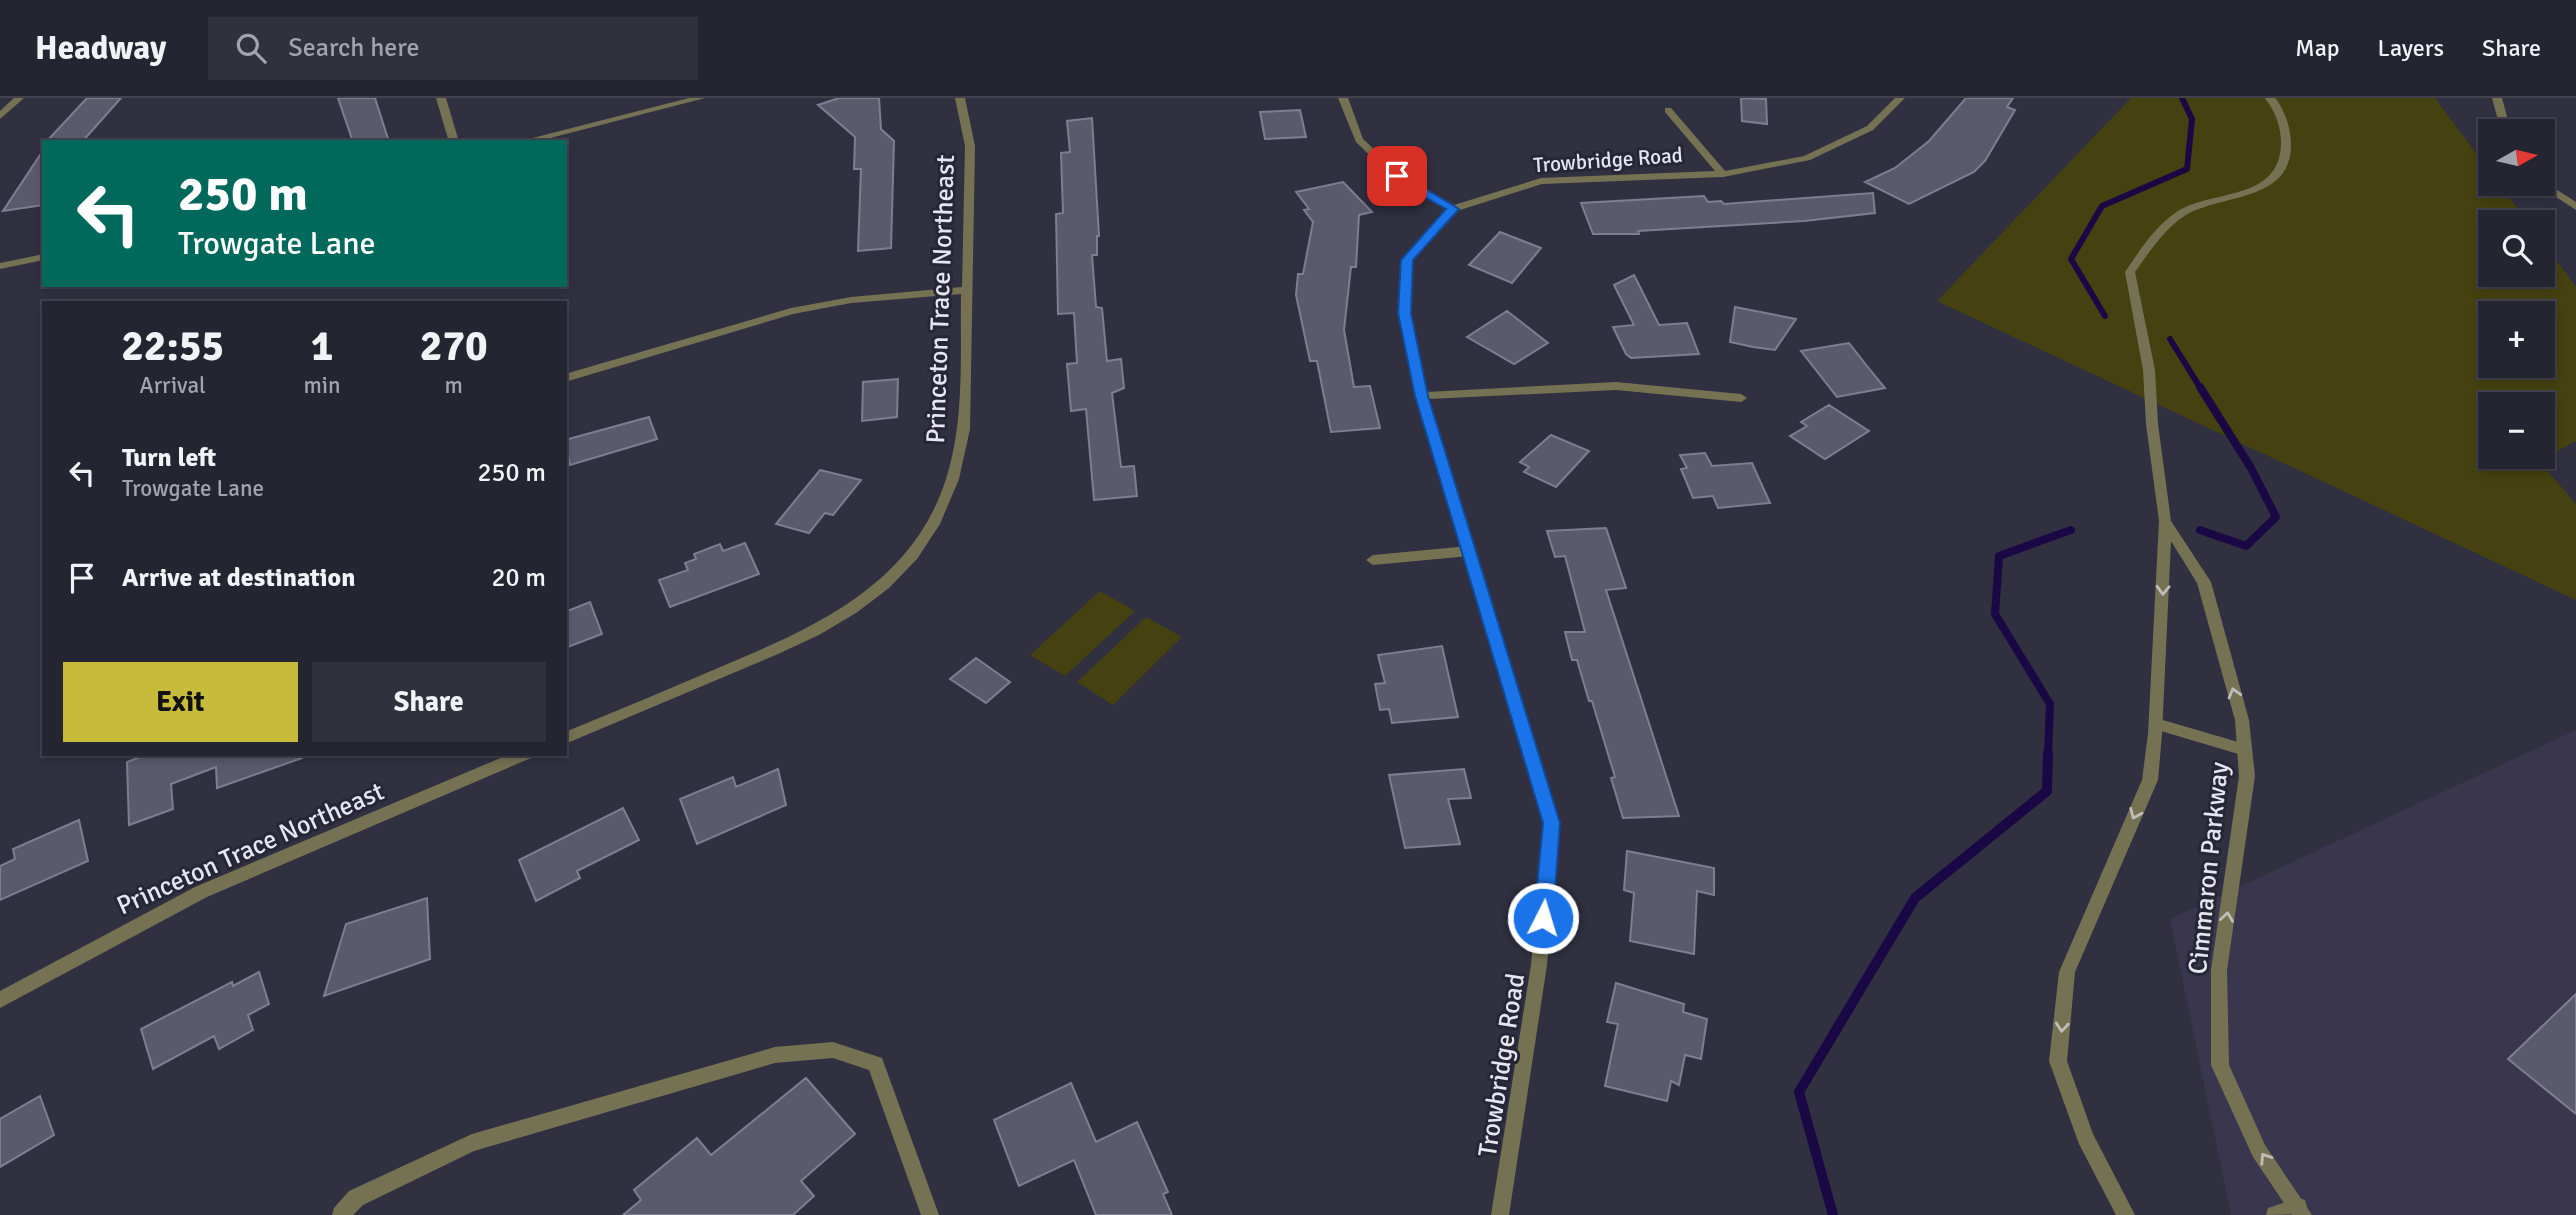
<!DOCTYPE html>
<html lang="en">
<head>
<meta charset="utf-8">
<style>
	body { margin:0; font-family:Signika,sans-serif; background:#31303d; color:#f1f3f6; height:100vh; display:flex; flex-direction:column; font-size:26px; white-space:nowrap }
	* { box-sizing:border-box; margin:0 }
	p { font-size:23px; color:#a3a4ab }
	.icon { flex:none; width:38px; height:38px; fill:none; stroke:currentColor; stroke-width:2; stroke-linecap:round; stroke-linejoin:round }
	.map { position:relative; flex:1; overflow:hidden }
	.details { position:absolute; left:42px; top:203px; width:525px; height:455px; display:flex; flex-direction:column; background:#252431; border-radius:0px; box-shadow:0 4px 10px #0003,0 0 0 2px #42414d }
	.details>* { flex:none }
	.guide { position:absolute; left:42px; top:42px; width:525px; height:147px; border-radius:0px; box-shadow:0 4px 10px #0003,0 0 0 2px #42414d; background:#00695c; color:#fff; overflow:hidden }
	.needle { width:46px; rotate:82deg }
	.controls { position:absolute; left:2478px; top:21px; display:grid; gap:14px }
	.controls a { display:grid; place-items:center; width:77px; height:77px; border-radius:0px; background:#252431; box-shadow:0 4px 10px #0003,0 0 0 2px #42414d; font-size:35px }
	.pin { position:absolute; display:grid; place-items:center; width:60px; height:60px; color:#fff; margin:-30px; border-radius:14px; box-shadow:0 4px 10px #0006 }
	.me { position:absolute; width:77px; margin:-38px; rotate:5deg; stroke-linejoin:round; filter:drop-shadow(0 0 5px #0008) }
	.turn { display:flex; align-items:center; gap:24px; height:147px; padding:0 21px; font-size:32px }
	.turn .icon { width:91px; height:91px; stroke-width:2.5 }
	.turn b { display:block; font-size:49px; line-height:60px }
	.eta { display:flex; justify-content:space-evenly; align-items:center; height:119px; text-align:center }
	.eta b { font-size:42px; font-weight:700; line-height:49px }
	.cta { display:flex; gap:14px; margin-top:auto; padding:14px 21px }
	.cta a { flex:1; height:80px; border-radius:0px; background:#c7bb3c; color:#111; font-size:28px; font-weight:700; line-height:80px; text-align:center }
	.cta a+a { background:#31303d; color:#f1f3f6 }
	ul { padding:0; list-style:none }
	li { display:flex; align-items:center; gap:21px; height:105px; padding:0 21px }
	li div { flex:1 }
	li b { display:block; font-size:26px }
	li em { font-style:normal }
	header { display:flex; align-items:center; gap:42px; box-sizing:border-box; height:98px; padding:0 35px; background:#252431; border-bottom:2px solid #42414d }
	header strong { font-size:33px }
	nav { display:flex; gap:38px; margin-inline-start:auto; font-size:24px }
	.search { width:490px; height:63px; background:#31303d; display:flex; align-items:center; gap:18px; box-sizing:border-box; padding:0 24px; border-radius:0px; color:#a3a4ab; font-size:26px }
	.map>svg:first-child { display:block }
	.built { fill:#39364e }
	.green { fill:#454110; fill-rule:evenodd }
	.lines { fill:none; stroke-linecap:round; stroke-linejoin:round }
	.stream-far2 { stroke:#1a0845; stroke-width:6 }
	.stream-far1 { stroke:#1a0845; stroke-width:8 }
	.stream { stroke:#1a0845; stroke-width:10 }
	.building { fill:#5b5a6d; stroke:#7e7d92; stroke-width:2 }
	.lane { fill:#757253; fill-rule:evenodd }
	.street { fill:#757253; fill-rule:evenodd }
	.oneway { stroke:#bebdba }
	.route { fill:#1a73e8; stroke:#114b97; stroke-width:2 }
	.labels { text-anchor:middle; stroke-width:6; stroke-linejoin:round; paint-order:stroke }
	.far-street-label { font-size:21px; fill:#e6e5f1; stroke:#272636 }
	.street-label { font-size:26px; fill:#e6e5f1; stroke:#272636 }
</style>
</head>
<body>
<header>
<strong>Headway</strong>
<div class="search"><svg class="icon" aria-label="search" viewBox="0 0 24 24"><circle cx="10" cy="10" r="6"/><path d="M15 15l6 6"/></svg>Search here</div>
<nav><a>Map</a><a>Layers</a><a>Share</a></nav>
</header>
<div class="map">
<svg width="2576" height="1117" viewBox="0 0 2576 1117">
	<rect width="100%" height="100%" fill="#313041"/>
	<!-- built -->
	<path class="built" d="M2576 632V1117H2231L2170 821Z"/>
	<!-- green -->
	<path class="green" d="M2131 0H2435L2490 74V86H2499L2528 124H2490V177H2543V144L2576 189V343L2539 363 2576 406V502L1937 203ZM2490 215H2543V268H2490ZM2490 306H2543V359H2490Z
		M1100 493 1135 513 1065 578 1030 557Z
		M1146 519 1182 539 1113 607 1077 584Z"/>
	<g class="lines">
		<!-- stream-far2 -->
		<path class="stream-far2" d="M2105 218 2071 161 2102 108 2187 71 2192 21 2182 0
			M2170 241 2201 291"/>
		<!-- stream-far1 -->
		<path class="stream-far1" d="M2200 432 2246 448 2276 419 2251 370 2200 289
			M2048 656 2050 606 1995 516 1999 458 2071 432"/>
		<!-- stream -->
		<path class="stream" d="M1833 1117 1799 994 1915 800 2047 693 2048 655"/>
	</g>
	<!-- building -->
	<path class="building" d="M87 0H121L82 44H46Z
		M338 0H375L389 44H353Z
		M839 0H879L881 31 894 43 891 150 858 153 861 71H854L855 39 818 7Z
		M1741 0 1766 1 1767 26 1742 23Z
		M1966 0H2013L2007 9 2015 12 1985 63 1974 74 1909 106 1865 84 1895 70 1929 43Z
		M1300 12 1306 39 1265 41 1260 14Z
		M1092 20 1099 138H1097V157H1092L1096 209 1102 210 1107 263 1121 261 1124 290 1112 295 1121 369 1134 368 1137 398 1094 402 1086 311 1071 313 1067 266 1077 265 1074 215 1058 216 1056 116 1063 115 1061 55 1070 54 1067 23Z
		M44 51V107L3 113Z
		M1343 84 1372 114 1359 117 1356 169H1351L1344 232 1354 289 1370 288 1380 330 1331 334 1317 263H1310L1296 197 1298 176H1303L1313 124 1304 112 1309 111 1296 94Z
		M1873 95 1875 115 1804 123 1638 133 1639 136H1593L1581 105 1704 98 1708 104 1721 103 1724 106Z
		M1500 134 1541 150 1512 185 1469 167Z
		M1634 177 1659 227 1687 225 1699 256 1631 260 1626 256 1613 229 1634 227 1614 187Z
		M1735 209 1796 221 1775 252 1753 249 1730 244Z
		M1507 213 1548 245 1514 266 1467 239Z
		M1849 245 1867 268 1885 290 1837 299 1801 253Z
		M898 281 897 319 862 323 863 284Z
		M1829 307 1869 333 1825 361 1790 338 1807 328 1801 324Z
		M649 319 657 341 570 367 565 342Z
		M1551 337 1589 353 1556 389 1524 374 1529 369 1520 364Z
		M1705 355 1712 368 1752 365 1770 405 1718 410 1713 398 1693 400 1681 371 1687 370 1680 357Z
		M820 372 861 382 833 417 825 415 809 435 776 426Z
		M1606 430 1626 490 1606 492 1679 718 1623 720 1611 680 1615 679 1592 603H1589L1577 562H1572L1565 534H1585L1565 458 1555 459 1547 433Z
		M745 445 759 476 670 509 659 482 688 472 685 465 696 461 694 456 720 446 723 453Z
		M590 504 602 536 565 550V514Z
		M1442 548 1458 619 1392 625 1389 611 1380 612 1375 586 1385 585 1378 557Z
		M976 560 1010 584 986 605 950 581Z
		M148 656H301L302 660 217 690 216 669 171 686 173 711 129 727 127 664Z
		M778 671 786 707 697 746 680 701 733 679 736 689Z
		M1464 671 1471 700 1448 701 1460 746 1405 750 1389 677Z
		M623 710 639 742 577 773 580 780 536 803 519 762Z
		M79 722 88 763 0 802V768L15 761 13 751Z
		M1627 753 1714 770V797L1697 793 1694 856 1630 843 1634 795 1624 792Z
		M427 800 430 861 324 898 346 826Z
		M259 874 269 906 248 917 253 932 219 951 214 938 153 971 141 931 232 884 233 888Z
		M1616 885 1684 906 1683 914 1707 921 1701 961 1685 957 1679 987 1671 983 1667 1003 1605 988 1618 926 1607 924Z
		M2576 896V1016L2508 961Z
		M806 980 855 1036 801 1083 814 1098 793 1117H623L641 1102 634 1092 697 1040 711 1057Z
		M1071 985 1096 1044 1137 1024 1168 1094 1163 1096 1172 1117H1096L1074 1062 1019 1088 994 1022Z
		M40 998 54 1037 0 1069V1021Z"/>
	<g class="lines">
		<!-- lane -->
		<path class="lane" d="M1469 448 1476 453 1469 458 1373 467 1366 462 1373 457Z
			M2156 620 2245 646 2250 648 2252 652 2250 656 2245 658 2151 630 2149 626 2151 622Z
			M2298 1100 2305 1102 2307 1109 2305 1116 2266 1117 2268 1110Z"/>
		<!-- street -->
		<path class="street" d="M14 0H24L0 21V13Z
			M436 0H446L459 44H449Z
			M689 0H705L535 44H517Z
			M955 0H965L975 48 970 331 959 381 940 426 917 461 889 490 856 515 819 537 778 556 565 646V634C616 613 667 592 718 570 813 530 912 488 946 381 965 322 960 257 961 196L851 205 793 216 565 284V276L791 210 851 199 962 189 965 48Z
			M1338 0H1348L1363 41 1401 76 1454 107 1541 80 1715 73 1665 14V10H1671L1725 73 1804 58 1867 28 1895 0H1905L1873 32 1810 62 1723 79 1542 86 1457 113 1412 163 1410 214 1427 294 1616 284 1741 296 1747 300 1741 304 1616 292 1429 301 1559 725 1547 867 1509 1117H1491L1531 867 1543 725 1416 298 1398 214 1402 162 1447 112 1393 80 1356 44Z
			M2265 0H2275L2277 2C2286 16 2291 31 2291 48 2290 104 2222 96 2186 117 2164 131 2150 153 2135 174L2155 272 2158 326 2171 423 2211 484 2249 622 2255 678 2227 872 2229 967 2265 1047 2312 1117H2292L2253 1059 2211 967V872L2239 678 2235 622 2197 485 2171 443 2162 636 2158 682 2075 874 2067 963 2093 1036 2135 1117H2116L2079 1046 2049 963 2059 874 2142 682 2148 636 2159 423 2146 326 2143 272 2125 174C2140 152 2155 128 2178 113 2215 91 2280 103 2281 45 2281 28 2275 13 2265 0Z
			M2492 0H2502L2511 33H2501Z
			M2543 83 2576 104V112L2536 86H2543Z
			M44 156V162L0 171V165Z
			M510 656H533L531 660 207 799 0 910V893L195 789Z
			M833 944 882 960 939 1117H921L869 972 833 960 775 965 474 1053 363 1107 353 1117H332L334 1110 349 1093 472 1036 775 949Z"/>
	</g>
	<!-- one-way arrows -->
	<defs><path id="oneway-chevron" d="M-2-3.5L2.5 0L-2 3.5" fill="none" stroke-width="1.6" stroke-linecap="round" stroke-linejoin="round" transform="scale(1.75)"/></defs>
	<g class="oneway">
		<use href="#oneway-chevron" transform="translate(2163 492) rotate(92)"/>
		<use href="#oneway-chevron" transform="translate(2234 595) rotate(-106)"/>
		<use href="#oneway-chevron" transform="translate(2135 716) rotate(113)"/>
		<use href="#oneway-chevron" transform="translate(2227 819) rotate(-82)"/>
		<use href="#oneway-chevron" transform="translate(2062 929) rotate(95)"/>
		<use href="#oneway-chevron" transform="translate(2265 1060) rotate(-123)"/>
	</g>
	<!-- route -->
	<path class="route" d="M1393 76H1401L1459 111 1413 162 1411 215 1428 298 1560 725 1553 820 1550 826 1543 828 1537 826 1534 820 1543 725 1415 298 1398 215 1401 162 1446 111 1393 81Z"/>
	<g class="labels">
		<!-- far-street labels -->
		<g class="far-street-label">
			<text transform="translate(1608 62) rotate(-4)" y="7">Trowbridge Road</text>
		</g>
		<!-- street labels -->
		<g class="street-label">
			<text transform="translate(940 201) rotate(-88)" y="9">Princeton Trace Northeast</text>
			<text transform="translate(250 750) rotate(-24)" y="9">Princeton Trace Northeast</text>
			<text transform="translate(2208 770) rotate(-84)" y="9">Cimmaron Parkway</text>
			<text transform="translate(1501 967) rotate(-81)" y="9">Trowbridge Road</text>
		</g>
	</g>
</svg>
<div class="controls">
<a><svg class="needle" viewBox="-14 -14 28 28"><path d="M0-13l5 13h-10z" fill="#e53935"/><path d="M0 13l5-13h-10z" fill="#a3a4ab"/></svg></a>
<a><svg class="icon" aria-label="search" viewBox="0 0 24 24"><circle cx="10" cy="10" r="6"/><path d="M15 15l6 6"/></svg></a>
<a>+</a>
<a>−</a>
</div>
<div class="pin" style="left:1397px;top:78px;background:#d93025"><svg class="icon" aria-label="arrive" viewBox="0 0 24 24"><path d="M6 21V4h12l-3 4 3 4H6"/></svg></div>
<svg class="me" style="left:1543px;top:820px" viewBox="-20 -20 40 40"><circle r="17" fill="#1a73e8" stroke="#fff" stroke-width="3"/><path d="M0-11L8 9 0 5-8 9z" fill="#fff"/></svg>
<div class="guide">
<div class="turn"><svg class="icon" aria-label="left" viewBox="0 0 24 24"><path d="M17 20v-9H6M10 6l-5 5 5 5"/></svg><div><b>250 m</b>Trowgate Lane</div></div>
</div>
<section class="details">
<div class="eta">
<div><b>22:55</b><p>Arrival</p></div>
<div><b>1</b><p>min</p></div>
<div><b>270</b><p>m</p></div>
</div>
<ul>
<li><svg class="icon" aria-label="left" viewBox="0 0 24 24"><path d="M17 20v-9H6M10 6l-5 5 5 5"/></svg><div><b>Turn left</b><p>Trowgate Lane</p></div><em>250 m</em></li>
<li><svg class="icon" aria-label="arrive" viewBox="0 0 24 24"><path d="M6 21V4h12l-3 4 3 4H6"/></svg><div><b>Arrive at destination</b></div><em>20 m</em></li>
</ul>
<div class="cta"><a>Exit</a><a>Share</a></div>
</section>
</div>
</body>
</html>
